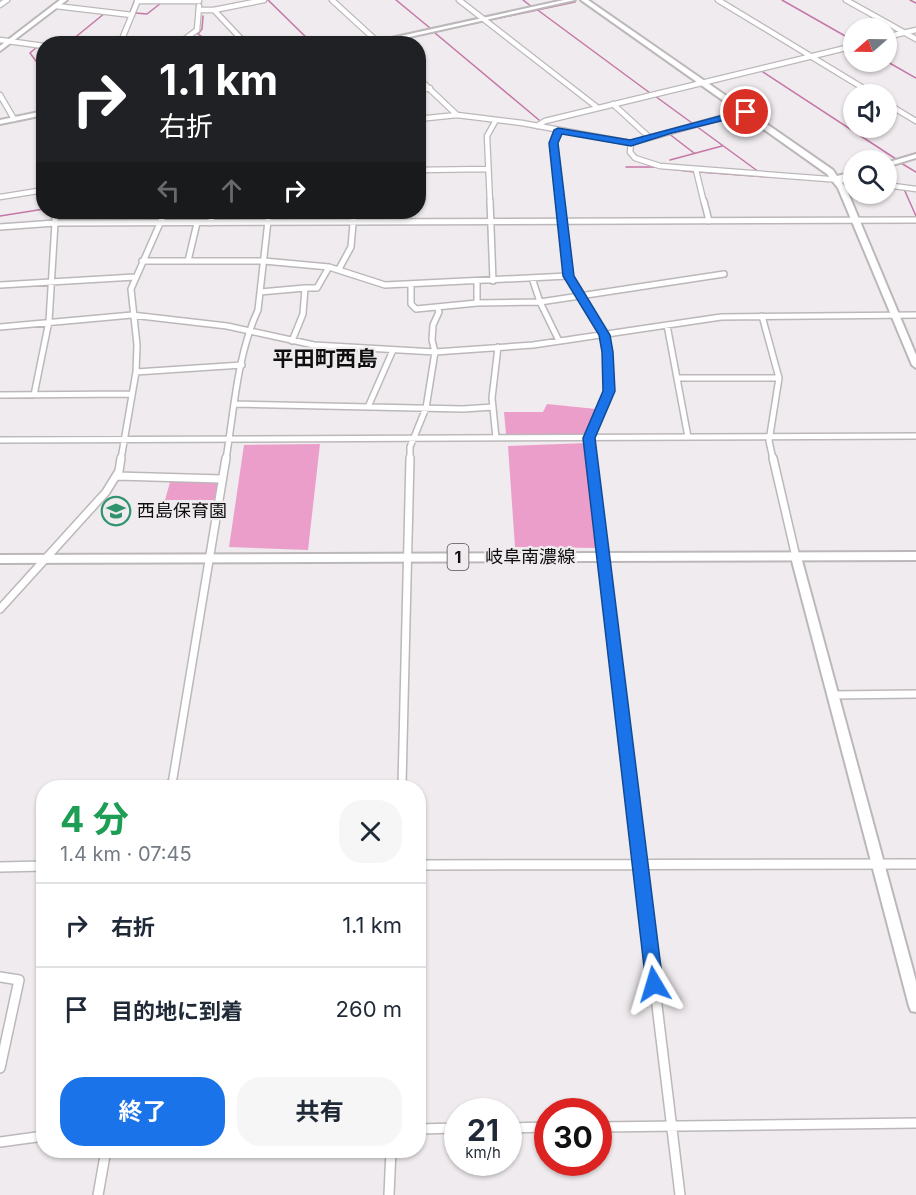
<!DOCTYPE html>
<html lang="ja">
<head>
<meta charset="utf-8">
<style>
	body { margin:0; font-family:Inter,"Noto Sans JP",sans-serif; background:#f6f6f7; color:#1f2937; height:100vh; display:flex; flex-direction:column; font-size:22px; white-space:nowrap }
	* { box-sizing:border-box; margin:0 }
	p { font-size:20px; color:#747a83 }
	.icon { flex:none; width:33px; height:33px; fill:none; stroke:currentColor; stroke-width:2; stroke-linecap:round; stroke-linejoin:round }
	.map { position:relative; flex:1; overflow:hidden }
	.side { position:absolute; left:36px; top:780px; width:390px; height:378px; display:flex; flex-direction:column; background:#fff; border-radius:24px; box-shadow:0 2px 4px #0004 }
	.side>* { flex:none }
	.banner { position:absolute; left:36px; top:36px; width:390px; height:183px; border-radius:24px; box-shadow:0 2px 4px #0004; background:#202124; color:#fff; overflow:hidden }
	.needle { width:39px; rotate:250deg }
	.fabs { position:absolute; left:843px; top:18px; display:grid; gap:12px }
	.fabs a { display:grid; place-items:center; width:54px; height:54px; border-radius:50%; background:#fff; box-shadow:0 2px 4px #0004; font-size:30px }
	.speed { position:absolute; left:444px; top:1098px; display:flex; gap:12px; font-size:30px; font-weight:700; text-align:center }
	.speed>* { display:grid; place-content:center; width:78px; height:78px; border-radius:50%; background:#fff; box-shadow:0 2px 4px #0004; line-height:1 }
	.speed small { font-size:15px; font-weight:400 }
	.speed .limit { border:9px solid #d22; background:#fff; color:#111 }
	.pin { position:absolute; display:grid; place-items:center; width:51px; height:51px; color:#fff; margin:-26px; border:3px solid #fff; border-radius:50%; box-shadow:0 2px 6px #0007 }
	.me { position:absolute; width:66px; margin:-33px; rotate:353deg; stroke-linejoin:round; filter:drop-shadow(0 0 4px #0008) }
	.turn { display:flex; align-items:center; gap:21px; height:126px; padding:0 24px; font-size:27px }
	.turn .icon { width:78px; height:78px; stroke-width:2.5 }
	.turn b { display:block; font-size:42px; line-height:51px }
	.lanes { display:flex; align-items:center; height:57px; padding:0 24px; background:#0003; justify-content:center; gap:30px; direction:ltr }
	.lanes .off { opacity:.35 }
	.round { display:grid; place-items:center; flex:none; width:63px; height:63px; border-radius:24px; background:#f6f6f7 }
	.head { display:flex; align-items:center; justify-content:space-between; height:102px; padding:0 24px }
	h1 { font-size:36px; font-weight:700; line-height:45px; color:#1e9e55 }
	.primary-button { display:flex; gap:12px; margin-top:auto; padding:12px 24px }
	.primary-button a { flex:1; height:69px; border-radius:24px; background:#1a73e8; color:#fff; font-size:24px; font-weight:700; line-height:69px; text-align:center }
	.primary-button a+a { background:#f6f6f7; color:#1f2937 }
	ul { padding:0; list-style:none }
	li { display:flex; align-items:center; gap:18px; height:84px; padding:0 24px; border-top:2px solid #e0e1e3 }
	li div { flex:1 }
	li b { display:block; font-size:22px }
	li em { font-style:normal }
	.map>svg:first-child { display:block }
	.green { fill:#eb9eca }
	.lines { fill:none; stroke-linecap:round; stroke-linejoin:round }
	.stream { stroke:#c577a5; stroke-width:1.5 }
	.street-far3-casing { stroke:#bcb8ba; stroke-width:7 }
	.street-far2-casing { stroke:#bcb8ba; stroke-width:8 }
	.street-far1-casing { stroke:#bcb8ba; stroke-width:10 }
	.street-casing { stroke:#bcb8ba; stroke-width:12 }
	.secondary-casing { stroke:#bcb8ba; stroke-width:4 }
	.primary-casing { stroke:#bcb8ba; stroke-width:4 }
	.street-far3 { stroke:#fff; stroke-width:4.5 }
	.street-far2 { stroke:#fff; stroke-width:5 }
	.street-far1 { stroke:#fff; stroke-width:7 }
	.street { stroke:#fff; stroke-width:9 }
	.secondary { fill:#fff; fill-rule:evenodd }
	.primary { fill:#fff; fill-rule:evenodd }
	.route { fill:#1a73e8; stroke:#114b97; stroke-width:1.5 }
	.labels { text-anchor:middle; stroke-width:4.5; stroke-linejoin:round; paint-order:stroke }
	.shield { fill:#efebee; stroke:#535152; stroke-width:1.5 }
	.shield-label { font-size:16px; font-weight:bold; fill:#100f0f }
	.poi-label { font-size:18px; fill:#100f0f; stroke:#efebee; text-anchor:start }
	.street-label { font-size:18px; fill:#100f0f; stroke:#efebee }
	.quarter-label { font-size:21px; font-weight:bold; fill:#100f0f; stroke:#efebee }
</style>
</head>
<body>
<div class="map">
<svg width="916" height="1195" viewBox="0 0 916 1195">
	<rect width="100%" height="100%" fill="#efebee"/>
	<!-- green -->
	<path class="green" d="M547 404 596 409 588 435 506 434 504 412H543Z
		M587 443 597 548 515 547 508 446Z
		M320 444 308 550 229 547 244 445Z
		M171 479 219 480 215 500H165Z"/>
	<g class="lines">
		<!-- stream -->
		<path class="stream" d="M268 0 313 44
			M396 0 430 28
			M523 0 532 7
			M782 0 854 41
			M910 0 916 3
			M539 11 650 93
			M130 12 135 0
			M135 13 147 14 161 3
			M203 16 202 29 198 34 213 44
			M435 33 539 120
			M419 35 575 2
			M67 44 105 13
			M38 46 30 53 44 72
			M886 61 916 78
			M760 70 896 159 916 153
			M655 96 692 123
			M42 118 44 121
			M0 124 12 122
			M696 126 759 172
			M668 133 694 153
			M670 160 722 146
			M901 163 916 172
			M626 167H655L694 172
			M699 172 768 177
			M904 189 916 216
			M0 216 44 209"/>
		<!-- street-far3 casing -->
		<g class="street-far3-casing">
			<path id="street-far3" d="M332 0 380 44
				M459 0 598 108
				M718 0 873 94
				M846 0 916 39
				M137 1H199
				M0 5 7 0
				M56 6 132 15
				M199 10H214L264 0
				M214 10 246 44
				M886 37 916 30
				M0 40 44 46
				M120 44 138 0
				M178 44 197 30 199 6
				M418 78 457 115
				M418 91 430 88
				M0 95 14 119
				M886 103 916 121
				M613 104 649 137
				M418 119 457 115 522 123 631 143 745 111
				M537 126 545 121 854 46
				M558 131 554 148 560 203
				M631 143 630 152 635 158 660 166 854 181
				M418 170 488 169
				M696 170 704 203
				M886 185 916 189
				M0 197 44 190
				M490 203 487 136 496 120"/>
		</g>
		<!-- street-far2 casing -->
		<g class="street-far2-casing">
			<path id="street-far2" d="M490 201 493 281
				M560 201 568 276 605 335 609 391 589 438 592 459
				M704 201 709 221
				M55 212V223L916 220
				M210 223 214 212
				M0 227 55 223 49 321 34 395
				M142 261H264L329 267 385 285 568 276
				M188 261 197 223
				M339 269 351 247 354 212
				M0 285 135 277
				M411 285V304L416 309 477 303V282
				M260 292 305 288
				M477 303 540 302 532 278
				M762 316 779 378 769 441 773 459
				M667 325 688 437
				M0 327 132 315 227 326 314 345 435 352 533 345 721 317 916 315
				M292 341 303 314 305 288H317L329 267
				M559 341 540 302 724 274
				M136 372 242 365
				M678 378H779
				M0 395 132 394
				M235 404 463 409 493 407
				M368 407 393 350
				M496 438 492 398 498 347
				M0 440 916 436
				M121 459 136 372 137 345 131 289 165 212
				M226 459C234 411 237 355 258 310L269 212
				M410 459V447L426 408 435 352 432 340 433 325 439 312 438 309"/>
		</g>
		<!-- street-far1 casing -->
		<g class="street-far1-casing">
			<path id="street-far1" d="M591 458 631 784
				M773 458 796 557
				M117 476 222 479
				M0 609 106 492 119 471 121 458
				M832 695 916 694
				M172 784 226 458
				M402 784 410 458"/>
		</g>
		<!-- street casing -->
		<g class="street-casing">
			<path id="street" d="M630 783 680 1195
				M171 788 172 783
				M402 788V783
				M418 865 916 864
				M0 867 44 866
				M0 977 19 980 0 1068
				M598 1127 916 1123
				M508 1128 548 1127
				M418 1129 458 1128
				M0 1142 44 1136
				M98 1195 106 1150
				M389 1195 391 1150"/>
		</g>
		<!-- secondary casing -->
		<g class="secondary-casing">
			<path id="secondary" d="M60 0H67L0 51V46Z
				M564 0H575L378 44H364Z
				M581 0H588L833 170 837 176 854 172V176L840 180 846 188 916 355V368L912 365 838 188 827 174Z
				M44 111V115L0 124V120Z
				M916 154V158L886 167V163Z
				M796 553 801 557 916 981V1012L911 1011 909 1006 791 557Z"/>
		</g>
		<!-- primary casing -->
		<g class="primary-casing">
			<path id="primary" d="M916 552V560L0 563V555Z"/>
		</g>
		<!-- street-far3 -->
		<use href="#street-far3" class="street-far3"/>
		<!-- street-far2 -->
		<use href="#street-far2" class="street-far2"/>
		<!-- street-far1 -->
		<use href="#street-far1" class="street-far1"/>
		<!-- street -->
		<use href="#street" class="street"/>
		<!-- secondary -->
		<use href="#secondary" class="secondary"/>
		<!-- primary -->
		<use href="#primary" class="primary"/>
	</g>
	<!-- route -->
	<path class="route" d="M746 109 750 112 749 114 672 133 631 146 562 134 558 143 574 276 610 335 613 352 615 391 595 438 663 984 661 989 654 992 648 989 646 984 583 438 603 391 602 352 599 335 563 276 549 143 554 130 558 128 630 140Z"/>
	<!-- icons -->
	<defs>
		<g id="school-ring" transform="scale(1.5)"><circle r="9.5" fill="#efebee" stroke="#30936e" stroke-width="1.5"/><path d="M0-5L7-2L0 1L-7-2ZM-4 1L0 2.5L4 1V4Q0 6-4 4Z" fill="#30936e"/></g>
	</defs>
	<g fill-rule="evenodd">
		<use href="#school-ring" x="116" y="511"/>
	</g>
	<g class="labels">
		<!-- shield labels -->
		<rect class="shield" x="447.5" y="544" width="21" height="26" rx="4.5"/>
		<g class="shield-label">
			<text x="458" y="563">1</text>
		</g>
		<!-- poi labels -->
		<g class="poi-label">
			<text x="137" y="517">西島保育園</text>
		</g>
		<!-- street labels -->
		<g class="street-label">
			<text x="530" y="563">岐阜南濃線</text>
		</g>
		<!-- quarter labels -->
		<g class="quarter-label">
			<text x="325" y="366">平田町西島</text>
		</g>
	</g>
</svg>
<div class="fabs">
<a><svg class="needle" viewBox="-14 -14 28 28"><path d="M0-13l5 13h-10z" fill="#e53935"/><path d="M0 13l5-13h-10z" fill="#747a83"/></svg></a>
<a><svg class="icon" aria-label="sound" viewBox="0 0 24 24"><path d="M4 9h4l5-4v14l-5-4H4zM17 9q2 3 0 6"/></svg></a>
<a><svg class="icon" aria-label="search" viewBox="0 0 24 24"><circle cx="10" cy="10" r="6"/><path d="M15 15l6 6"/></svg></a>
</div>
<div class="speed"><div>21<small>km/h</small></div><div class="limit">30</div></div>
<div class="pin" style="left:746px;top:112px;background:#d93025"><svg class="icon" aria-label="arrive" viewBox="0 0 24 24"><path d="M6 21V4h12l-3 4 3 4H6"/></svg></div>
<svg class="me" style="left:654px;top:984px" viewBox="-20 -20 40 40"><path d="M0-17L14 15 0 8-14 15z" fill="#1a73e8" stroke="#fff" stroke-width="4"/></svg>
<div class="banner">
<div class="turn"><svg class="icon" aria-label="right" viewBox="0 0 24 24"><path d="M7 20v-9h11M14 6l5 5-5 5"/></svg><div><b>1.1 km</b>右折</div></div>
<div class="lanes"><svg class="icon off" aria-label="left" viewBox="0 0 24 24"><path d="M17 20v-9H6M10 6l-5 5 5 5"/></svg><svg class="icon off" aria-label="ahead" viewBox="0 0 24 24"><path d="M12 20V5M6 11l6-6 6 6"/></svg><svg class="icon" aria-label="right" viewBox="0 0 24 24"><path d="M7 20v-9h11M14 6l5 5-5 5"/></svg></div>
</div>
<section class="side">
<div class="head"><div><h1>4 分</h1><p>1.4 km · 07:45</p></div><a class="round"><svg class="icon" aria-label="close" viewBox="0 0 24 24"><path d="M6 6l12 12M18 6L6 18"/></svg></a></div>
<ul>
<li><svg class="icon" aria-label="right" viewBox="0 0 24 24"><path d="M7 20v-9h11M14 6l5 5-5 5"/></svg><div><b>右折</b></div><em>1.1 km</em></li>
<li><svg class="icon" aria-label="arrive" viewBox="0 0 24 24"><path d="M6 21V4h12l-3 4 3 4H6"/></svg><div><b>目的地に到着</b></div><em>260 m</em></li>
</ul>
<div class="primary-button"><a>終了</a><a>共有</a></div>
</section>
</div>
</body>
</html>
